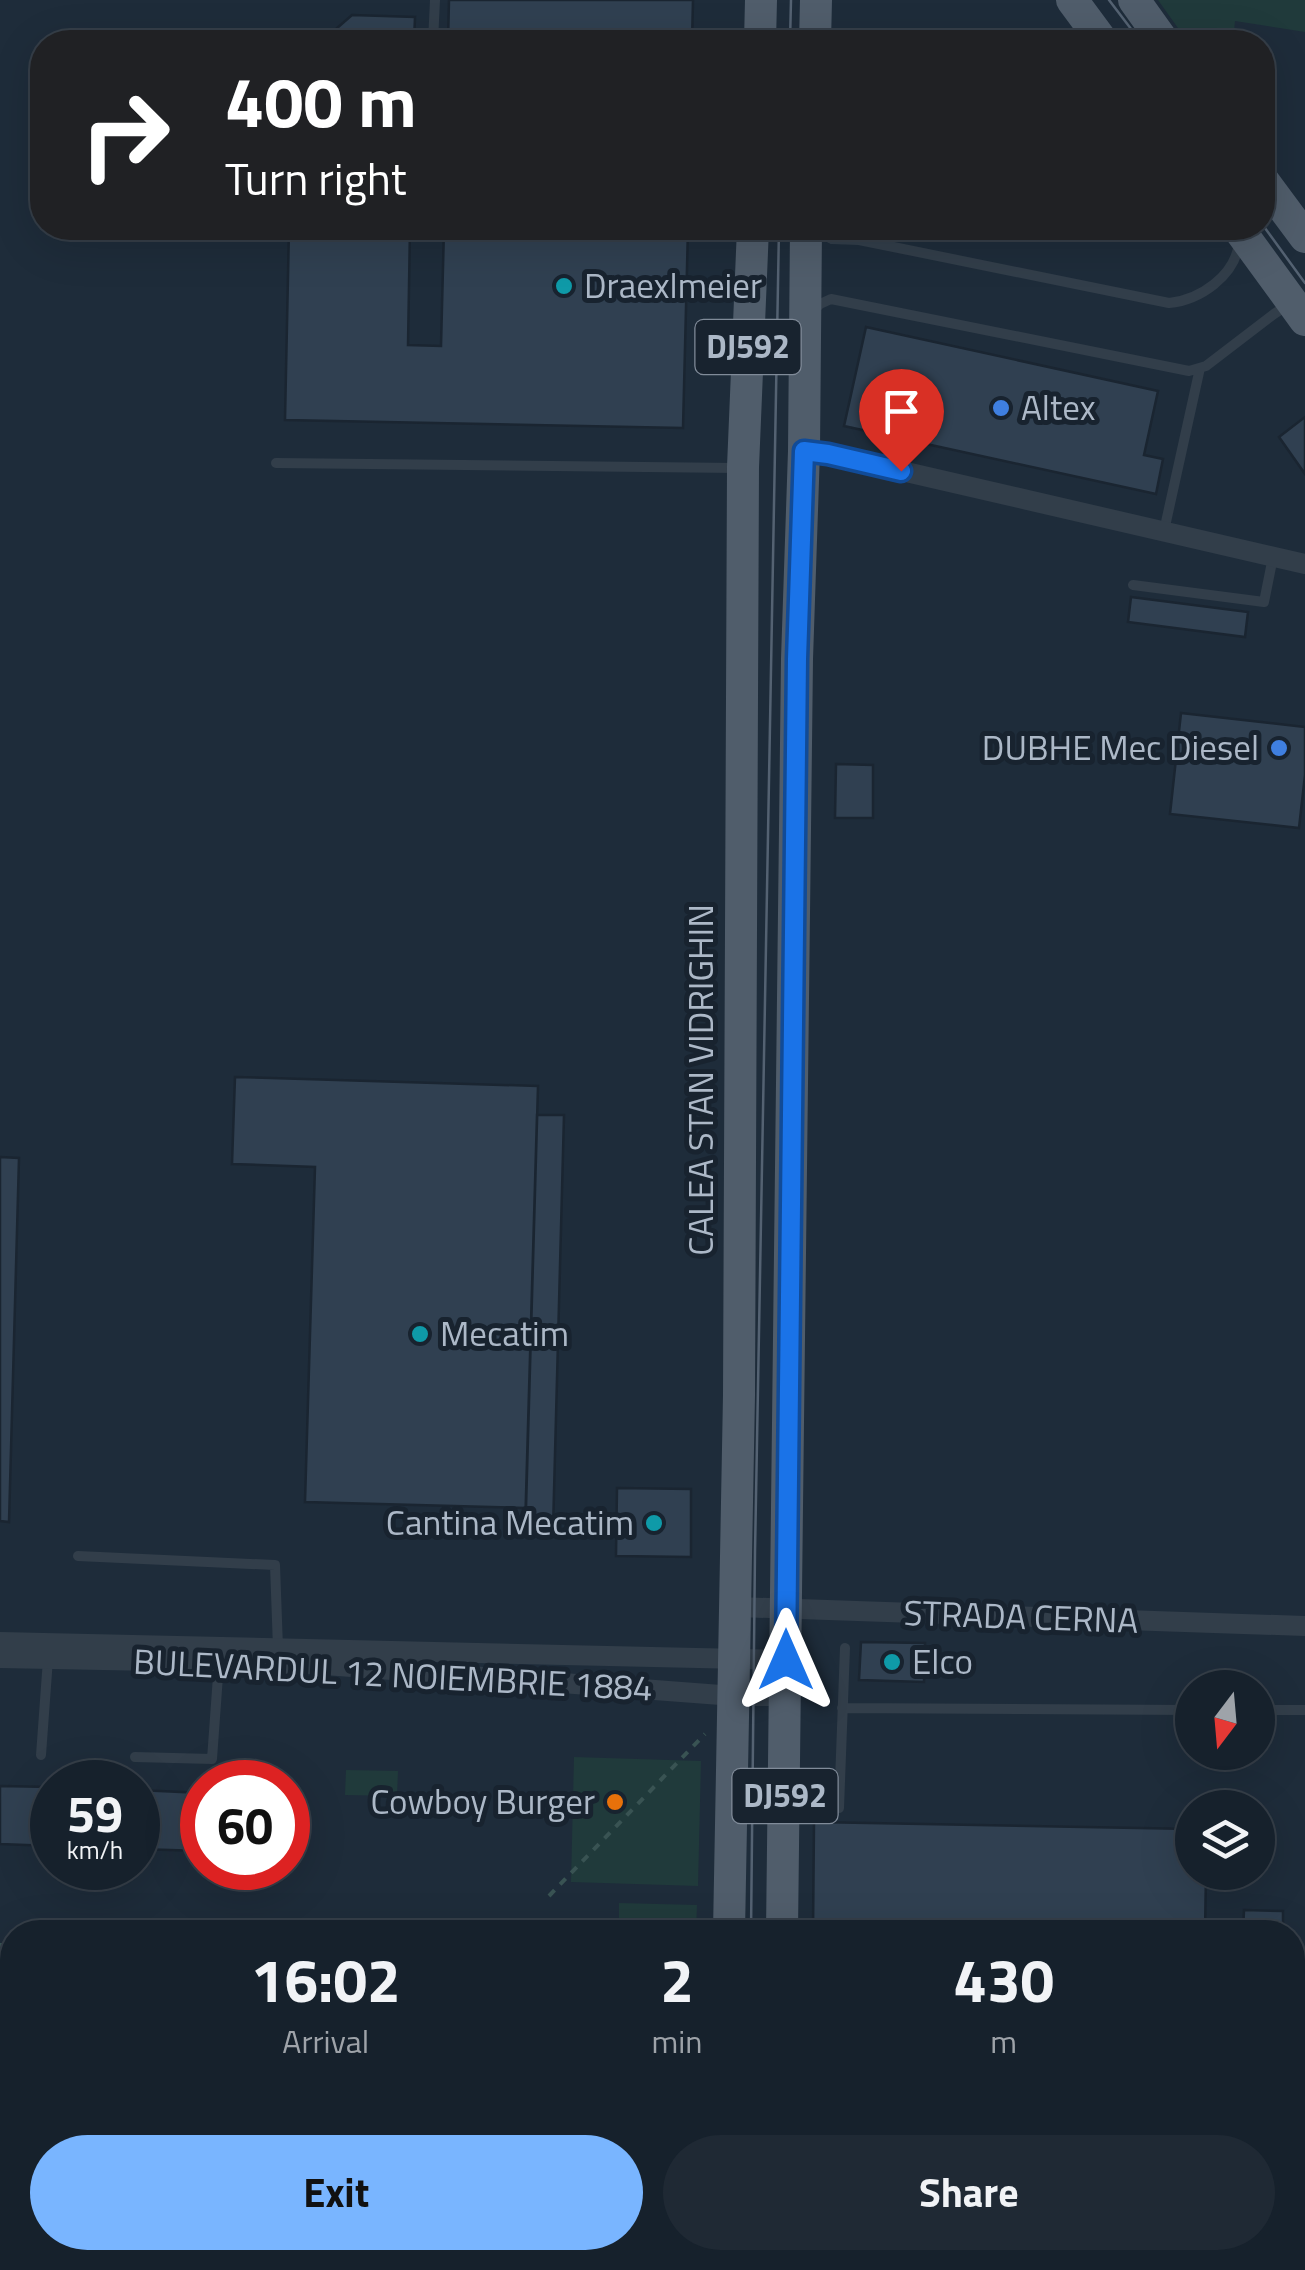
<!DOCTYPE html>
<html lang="en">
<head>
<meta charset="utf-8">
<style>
	body { margin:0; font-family:"Titillium Web",sans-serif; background:#1f2934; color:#f1f3f6; height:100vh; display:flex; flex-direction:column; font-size:38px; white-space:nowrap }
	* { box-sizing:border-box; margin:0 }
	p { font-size:32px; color:#9ea3a9 }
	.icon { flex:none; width:55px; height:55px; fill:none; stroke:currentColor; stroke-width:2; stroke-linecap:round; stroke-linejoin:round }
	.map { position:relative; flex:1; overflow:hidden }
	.side { position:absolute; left:0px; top:1920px; width:1305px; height:350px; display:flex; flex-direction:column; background:#16212c; border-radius:40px 40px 0 0; box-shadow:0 10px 40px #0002,0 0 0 2px #353e48 }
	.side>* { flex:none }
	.guide { position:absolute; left:30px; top:30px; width:1245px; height:210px; border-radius:40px; box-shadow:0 10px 40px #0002,0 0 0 2px #353e48; background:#202124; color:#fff; overflow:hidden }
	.needle { width:65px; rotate:196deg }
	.controls { position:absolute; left:1175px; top:1670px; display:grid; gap:20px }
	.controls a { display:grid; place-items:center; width:100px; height:100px; border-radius:50%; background:#16212c; box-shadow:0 10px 40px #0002,0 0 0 2px #353e48; font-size:50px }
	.speed { position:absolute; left:30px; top:1760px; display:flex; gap:20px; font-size:50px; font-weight:700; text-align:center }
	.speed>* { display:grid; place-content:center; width:130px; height:130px; border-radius:50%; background:#16212c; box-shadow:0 10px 40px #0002,0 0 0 2px #353e48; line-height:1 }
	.speed small { font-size:25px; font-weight:400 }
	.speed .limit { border:15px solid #d22; background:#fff; color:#111 }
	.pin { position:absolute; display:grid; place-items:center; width:85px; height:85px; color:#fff; margin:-102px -42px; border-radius:50% 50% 50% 0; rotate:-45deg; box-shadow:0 0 10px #0007 }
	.pin .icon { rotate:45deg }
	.me { position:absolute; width:110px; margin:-55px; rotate:0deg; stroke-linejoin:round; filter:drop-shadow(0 0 8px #0008) }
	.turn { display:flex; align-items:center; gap:35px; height:210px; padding:0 30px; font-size:45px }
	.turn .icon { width:130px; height:130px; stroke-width:2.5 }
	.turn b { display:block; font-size:70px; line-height:85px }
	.eta { display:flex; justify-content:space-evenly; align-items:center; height:170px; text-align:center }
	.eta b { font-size:60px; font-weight:700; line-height:70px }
	.primary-button { display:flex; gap:20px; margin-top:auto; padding:20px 30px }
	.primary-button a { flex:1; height:115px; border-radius:60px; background:#79b5ff; color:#111; font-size:40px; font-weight:700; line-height:115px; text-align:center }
	.primary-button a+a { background:#1f2934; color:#f1f3f6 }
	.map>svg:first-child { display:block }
	.green { fill:#203a3b }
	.building { fill:#304051; stroke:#1a2531; stroke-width:2.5 }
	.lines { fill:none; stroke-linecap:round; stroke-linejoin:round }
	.path { stroke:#395353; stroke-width:4; stroke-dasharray:8 8; stroke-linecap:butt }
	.service { stroke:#323e4a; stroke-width:10 }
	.minor { stroke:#323e4a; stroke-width:20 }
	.primary { stroke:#505d6b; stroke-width:32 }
	.tram { stroke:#546272; stroke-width:2.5 }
	.route-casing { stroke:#114b97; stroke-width:25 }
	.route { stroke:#1a73e8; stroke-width:18 }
	.culture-dot { fill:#0f9aa8; stroke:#18232f; stroke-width:4 }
	.shop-dot { fill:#3f7fe0; stroke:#18232f; stroke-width:4 }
	.food-dot { fill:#e8710a; stroke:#18232f; stroke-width:4 }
	.labels { text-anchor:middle; stroke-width:10; stroke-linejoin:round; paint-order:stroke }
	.shield { fill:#18232f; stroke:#808b99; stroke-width:2.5 }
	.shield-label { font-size:32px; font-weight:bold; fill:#acb8c7 }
	.poi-label { font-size:35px; fill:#acb8c7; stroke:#18232f; text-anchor:start }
	.street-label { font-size:35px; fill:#acb8c7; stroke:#18232f }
</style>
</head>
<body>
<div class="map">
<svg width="1305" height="2270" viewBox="0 0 1305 2270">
	<rect width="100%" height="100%" fill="#1e2c3a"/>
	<!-- green -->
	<path class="green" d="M1158 0H1305V32L1235 21 1233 42H1188Z
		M574 1757 701 1761 698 1886 571 1882Z
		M346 1770 398 1771 397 1796 345 1795Z
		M619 1903 697 1905 696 1932H619Z"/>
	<!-- building -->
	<path class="building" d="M449 0H693L692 42H448Z
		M352 15 415 17 414 42H321Z
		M289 228H410L408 345 441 346 444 228H688L683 428 285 420Z
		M866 327 1158 391 1144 455 1163 459 1156 494 844 426Z
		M1305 417V474L1279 437Z
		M1131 597 1248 612 1245 637 1128 622Z
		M1181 713 1305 727V775L1299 828 1170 814Z
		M836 764 873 765V818H835Z
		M235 1077 538 1086 526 1508 305 1502 315 1167 232 1164Z
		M537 1115H564L553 1530H525Z
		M0 1157 19 1158 9 1522 0 1521Z
		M617 1488 691 1489V1557L616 1556Z
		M861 1642 925 1643 924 1682 859 1680Z
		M0 1786 52 1787V1846L0 1844Z
		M138 1790 202 1793V1851L138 1849Z
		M814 1822 1192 1829V1872H1206L1205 1932H813Z
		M1244 1910 1283 1911V1932H1243Z
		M1292 2153H1305V2192H1292Z
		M1292 2209H1305V2270H1261L1262 2258H1292Z
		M110 2258H218V2270H109Z
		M819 2258H1113V2270L819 2266Z
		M1113 2258H1196V2270H1113Z"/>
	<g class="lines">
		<!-- path -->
		<path class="path" d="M549 1896 705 1734
			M0 1945H12
			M0 2007H12
			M0 2167 12 2168
			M106 2270V2258"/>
		<!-- service -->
		<path class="service" d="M433 42 435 0
			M815 230 832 239 859 240 1169 303C1200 300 1235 276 1239 243
			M815 309 820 304 831 299 1189 371 1206 366 1274 314 1280 310 1288 309
			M276 463 737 468
			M1164 531 1200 368
			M1133 585 1264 602 1273 557
			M78 1556 275 1565 278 1648
			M842 1708 1192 1710
			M1258 1710H1305
			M41 1755 48 1659
			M135 1757 212 1759 219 1662
			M839 1808 845 1648
			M360 2258 361 2270
			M470 2258V2270"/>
		<!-- minor -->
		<path class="minor" d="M804 451 828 454 1305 564
			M736 1607 1305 1626
			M0 1642 786 1660
			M0 1658 312 1664 734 1696H786"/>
		<!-- primary -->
		<path class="primary" d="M1072 0 1103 42
			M1134 0 1164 42
			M760 42 761 0
			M815 42 816 0
			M1262 179 1305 237
			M1238 228 1305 320
			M729 1932 739 1395 743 467 753 228
			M782 1932 797 659 804 451 806 228
			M721 2270 722 2258
			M774 2270V2258"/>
		<!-- tram -->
		<path class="tram" d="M1109 0 1141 42
			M790 42 791 0
			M1262 224 1305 283
			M751 1932 755 1552 779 228
			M743 2270 744 2258"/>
	</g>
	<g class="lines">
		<!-- route casing -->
		<g class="route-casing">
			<path id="route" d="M786 1660 797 659 804 451 828 454 901 471"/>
		</g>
		<!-- route -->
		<use href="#route" class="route"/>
	</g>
	<!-- markers -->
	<g class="culture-dot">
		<circle cx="564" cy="286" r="10"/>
		<circle cx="420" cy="1334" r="10"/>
		<circle cx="654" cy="1523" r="10"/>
		<circle cx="892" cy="1662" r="10"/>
	</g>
	<g class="shop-dot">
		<circle cx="1001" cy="408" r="10"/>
		<circle cx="1279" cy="748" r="10"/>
	</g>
	<circle class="food-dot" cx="615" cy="1802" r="10"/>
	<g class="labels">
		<!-- shield labels -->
		<g class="shield">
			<rect x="695.5" y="320" width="105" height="54" rx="8"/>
			<rect x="732.5" y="1769" width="105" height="54" rx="8"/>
		</g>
		<g class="shield-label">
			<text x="748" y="358">DJ592</text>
			<text x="785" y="1807">DJ592</text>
		</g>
		<!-- poi labels -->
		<g class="poi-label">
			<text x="584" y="298">Draexlmeier</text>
			<text x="1021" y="420">Altex</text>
			<text x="1259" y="760" text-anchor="end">DUBHE Mec Diesel</text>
			<text x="440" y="1346">Mecatim</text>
			<text x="634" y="1535" text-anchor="end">Cantina Mecatim</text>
			<text x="912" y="1674">Elco</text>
			<text x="595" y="1814" text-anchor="end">Cowboy Burger</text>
		</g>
		<!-- street labels -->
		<g class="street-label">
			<text transform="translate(701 1080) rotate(-90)" y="12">CALEA STAN VIDRIGHIN</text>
			<text transform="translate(1021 1617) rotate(2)" y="12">STRADA CERNA</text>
			<text transform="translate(393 1675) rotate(3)" y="12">BULEVARDUL 12 NOIEMBRIE 1884</text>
		</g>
	</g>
</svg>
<div class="controls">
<a><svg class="needle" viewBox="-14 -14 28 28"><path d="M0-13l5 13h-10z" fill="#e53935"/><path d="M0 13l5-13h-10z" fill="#9ea3a9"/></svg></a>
<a><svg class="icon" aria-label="layers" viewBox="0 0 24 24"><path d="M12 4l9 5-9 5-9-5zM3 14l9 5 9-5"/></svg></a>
</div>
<div class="speed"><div>59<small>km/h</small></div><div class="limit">60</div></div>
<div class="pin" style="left:901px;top:471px;background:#d93025"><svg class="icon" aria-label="arrive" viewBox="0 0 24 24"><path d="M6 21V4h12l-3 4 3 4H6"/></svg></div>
<svg class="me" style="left:786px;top:1660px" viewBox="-20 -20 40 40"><path d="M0-17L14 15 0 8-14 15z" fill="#1a73e8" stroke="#fff" stroke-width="4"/></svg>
<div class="guide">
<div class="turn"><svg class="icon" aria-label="right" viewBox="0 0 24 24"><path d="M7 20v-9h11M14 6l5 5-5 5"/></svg><div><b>400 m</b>Turn right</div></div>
</div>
<section class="side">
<div class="eta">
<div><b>16:02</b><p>Arrival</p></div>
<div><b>2</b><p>min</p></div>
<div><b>430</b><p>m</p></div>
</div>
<div class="primary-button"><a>Exit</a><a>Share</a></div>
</section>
</div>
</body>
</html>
